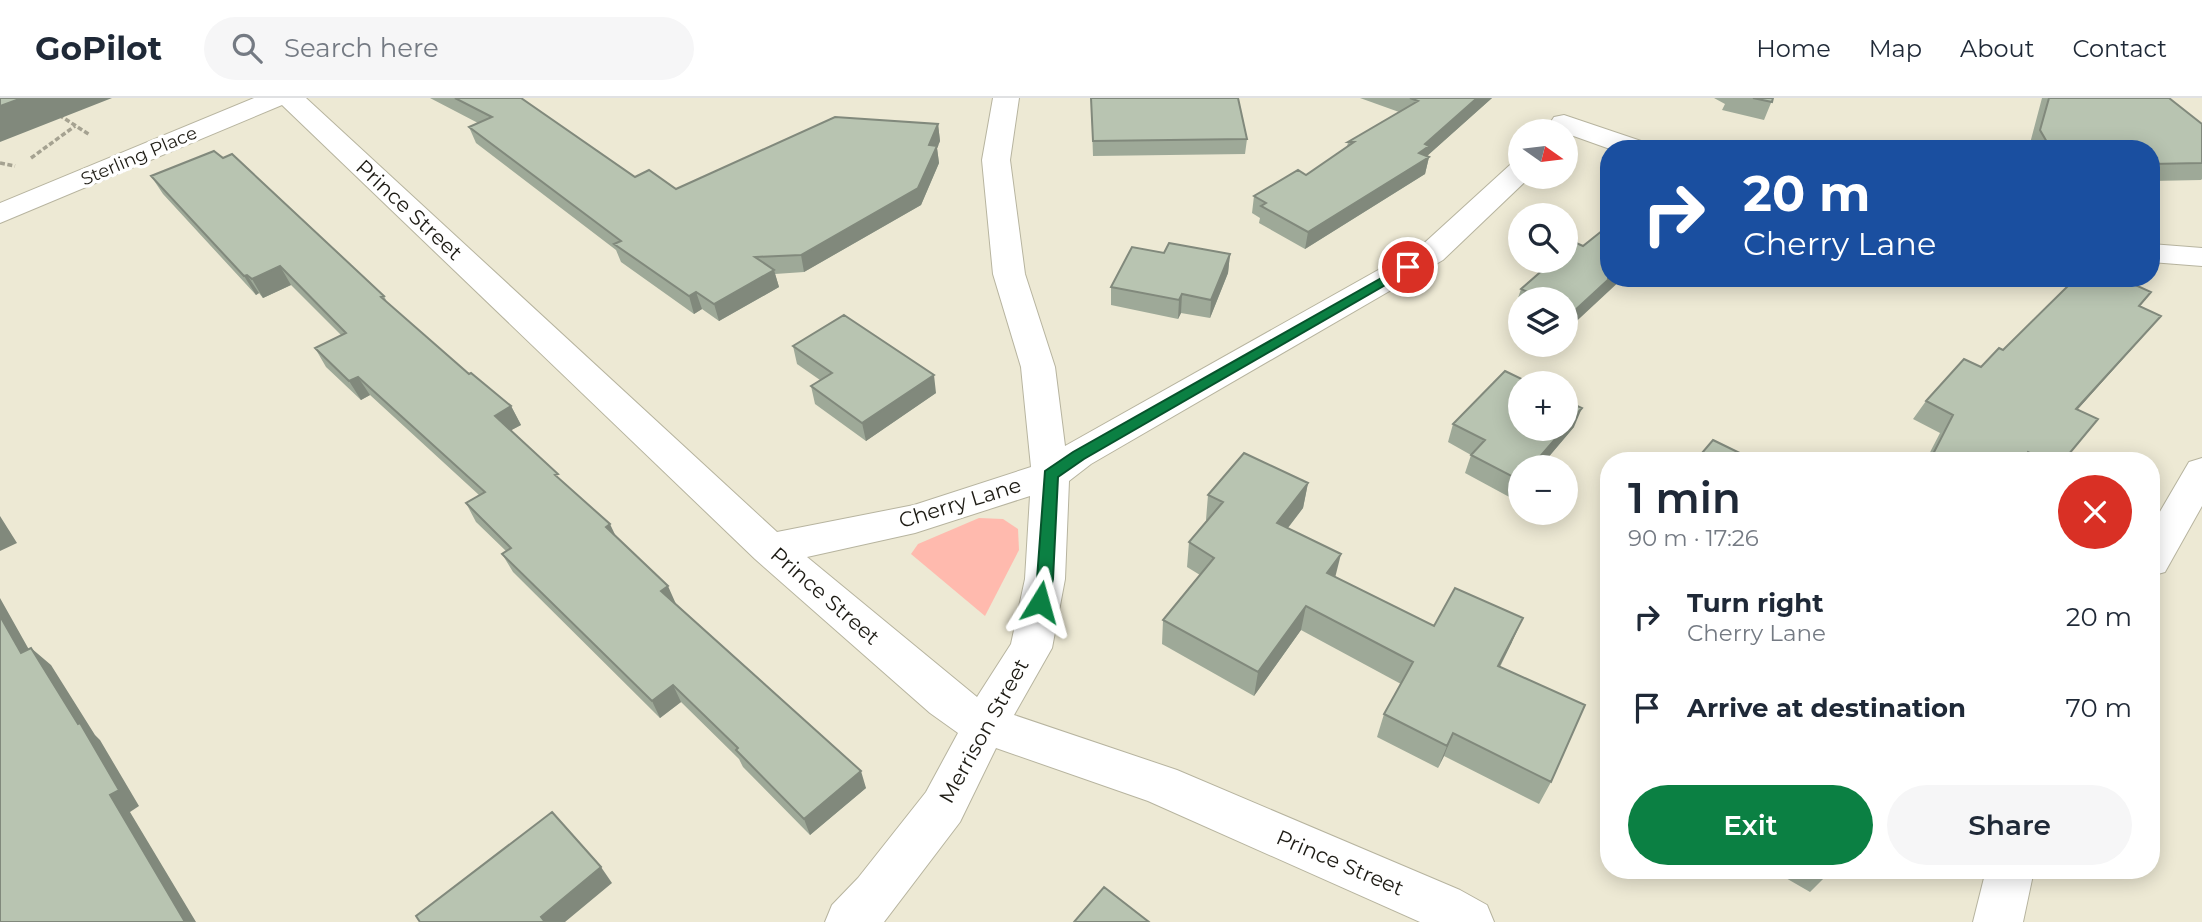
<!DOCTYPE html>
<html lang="en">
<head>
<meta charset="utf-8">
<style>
	body { margin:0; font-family:Montserrat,sans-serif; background:#f6f6f7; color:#1f2937; height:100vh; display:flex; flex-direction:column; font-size:26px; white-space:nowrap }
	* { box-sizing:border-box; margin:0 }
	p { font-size:23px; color:#747a83 }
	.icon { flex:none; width:38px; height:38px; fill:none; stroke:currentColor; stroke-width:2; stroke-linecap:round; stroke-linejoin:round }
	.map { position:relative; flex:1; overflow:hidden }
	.side { position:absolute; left:1600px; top:354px; width:560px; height:427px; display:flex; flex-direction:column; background:#fff; border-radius:28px; box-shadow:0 4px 18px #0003 }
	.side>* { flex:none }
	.top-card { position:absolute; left:1600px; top:42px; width:560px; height:147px; border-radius:28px; box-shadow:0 4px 18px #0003; background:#1a4fa0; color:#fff; overflow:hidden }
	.needle { width:46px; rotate:104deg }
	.tools { position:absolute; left:1508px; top:21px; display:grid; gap:14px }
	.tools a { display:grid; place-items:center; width:70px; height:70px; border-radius:50%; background:#fff; box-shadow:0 4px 18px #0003; font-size:35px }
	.pin { position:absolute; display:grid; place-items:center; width:60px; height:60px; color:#fff; margin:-30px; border:4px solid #fff; border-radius:50%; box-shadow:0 2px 7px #0007 }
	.me { position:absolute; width:77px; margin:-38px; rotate:8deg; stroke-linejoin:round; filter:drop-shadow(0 0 5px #0008) }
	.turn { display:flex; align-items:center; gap:24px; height:147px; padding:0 28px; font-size:32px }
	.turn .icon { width:91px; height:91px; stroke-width:2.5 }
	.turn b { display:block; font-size:49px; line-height:60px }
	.round { display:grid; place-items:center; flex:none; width:74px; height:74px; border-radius:37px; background:#f6f6f7 }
	.head { display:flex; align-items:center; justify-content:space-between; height:119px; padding:0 28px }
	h1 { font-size:42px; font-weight:600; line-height:52px }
	.cta { display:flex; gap:14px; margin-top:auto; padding:14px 28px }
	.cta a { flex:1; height:80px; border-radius:42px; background:#0b8043; color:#fff; font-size:28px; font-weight:600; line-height:80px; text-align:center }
	.cta a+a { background:#f6f6f7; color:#1f2937 }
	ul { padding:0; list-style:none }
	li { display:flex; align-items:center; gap:21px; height:91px; padding:0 28px }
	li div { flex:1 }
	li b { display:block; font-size:26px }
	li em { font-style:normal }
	header { display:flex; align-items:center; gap:42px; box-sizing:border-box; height:98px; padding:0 35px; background:#fff; border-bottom:2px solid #e0e1e3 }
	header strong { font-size:33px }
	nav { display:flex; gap:38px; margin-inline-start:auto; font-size:24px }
	.search { width:490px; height:63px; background:#f6f6f7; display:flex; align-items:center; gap:18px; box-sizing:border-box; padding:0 24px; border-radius:38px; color:#747a83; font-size:26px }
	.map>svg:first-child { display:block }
	.green { fill:#ffbaae }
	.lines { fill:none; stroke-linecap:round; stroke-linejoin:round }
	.minor-casing { stroke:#b7b49f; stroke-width:2 }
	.path { stroke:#a5a291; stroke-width:3.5; stroke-dasharray:5 2.5; stroke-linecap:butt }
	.minor { fill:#fff; fill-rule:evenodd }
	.wall { fill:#9ea998 }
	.shaded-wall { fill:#81897c }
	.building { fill:#b8c4b1; stroke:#81897c; stroke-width:2 }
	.route { fill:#0b8043; stroke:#07532c; stroke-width:2 }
	.labels { text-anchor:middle; stroke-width:7; stroke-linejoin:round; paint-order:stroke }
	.far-street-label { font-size:18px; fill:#1d1b14; stroke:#fff }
	.street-label { font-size:21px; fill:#1d1b14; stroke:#fff }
</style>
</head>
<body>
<header>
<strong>GoPilot</strong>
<div class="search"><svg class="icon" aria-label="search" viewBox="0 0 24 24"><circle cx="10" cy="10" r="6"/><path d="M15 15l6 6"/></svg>Search here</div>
<nav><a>Home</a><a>Map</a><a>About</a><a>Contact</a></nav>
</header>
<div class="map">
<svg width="2202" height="824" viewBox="0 0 2202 824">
	<rect width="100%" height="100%" fill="#ede9d4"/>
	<!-- green -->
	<path class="green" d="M979 420 1003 421 1018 431 1019 452 985 518 911 456 918 446Z"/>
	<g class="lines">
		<!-- minor casing -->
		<g class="minor-casing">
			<path id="minor" d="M254 0H306L777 434 914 407 1031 369 1021 269 993 176 982 62 993 0H1019L1010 62 1025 176 1055 269 1065 348 1421 148 1511 66 1521 63V79H1530L1443 162 1091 366 1069 383 1065 481 1052 550 1014 617 1177 672 1460 792 1487 807 1494 824H1420L1148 703 996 650 960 724 884 824H825L832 807 858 780 926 694 958 635 930 615 755 461 282 7 0 125V105ZM1030 398 1025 481 1011 546 977 599 807 459 915 435Z
				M1564 17 1647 45 1651 51H1610L1554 31 1550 25 1554 19Z
				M2151 146 2202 150V168L2151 164Z
				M2202 360V408L2165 474 2151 478V429L2189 364Z
				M1986 772H2034L2023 824H1973Z"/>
		</g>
		<!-- path -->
		<path class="path" d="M59 17 90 37
			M31 60 75 28
			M0 65 15 68"/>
		<!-- minor -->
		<use href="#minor" class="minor"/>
	</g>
	<!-- wall -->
	<path class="wall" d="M430 0H521L635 79 676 91 938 26 940 43 937 50 939 65 921 107 804 174 775 176 779 189 719 223 702 211 694 216 621 164 616 152 476 45 469 29 478 25Z
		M1091 0 1247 41 1245 56 1093 58Z
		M1360 0H1492L1427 58 1429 59 1425 76 1305 151 1259 125 1260 120 1252 115 1254 98 1306 77 1347 49 1348 44 1399 14Z
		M1714 0H1773L1764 22 1722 12 1725 6Z
		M2042 0H2169L2202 26V81L2201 82 2151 83V51H2030L2029 49Z
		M151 78 384 198 387 204 469 276 511 308 521 327 511 332 616 439 676 506 866 690 810 737 743 669 739 661 681 604 660 620 513 474 502 456 506 453 476 424 466 405 479 397 370 297 361 302 326 269 315 250 341 237 291 187 263 200 259 195 256 197 163 96Z
		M1608 128 1566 233V201H1521V212L1515 209 1521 191 1583 148Z
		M1164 155 1230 156 1228 175 1210 220 1181 215 1178 221 1111 207V189Z
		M2151 194 2140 208 2161 218 2077 312 2064 362H1926L1940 335 1913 321 1926 303 1981 269 2003 252Z
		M793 248 936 295 866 343 815 306 811 288 820 282 797 266Z
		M1453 326 1574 329 1513 401 1465 375 1471 357 1448 344Z
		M1308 385 1303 410 1288 430 1335 479 1434 528 1512 544 1500 569 1551 684 1539 706 1444 658 1438 670 1377 639 1384 616 1401 586 1301 532 1254 598 1162 546 1163 522 1200 477 1187 469 1189 444 1207 422H1206L1208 397Z
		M1772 772H1828L1825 779 1810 794Z"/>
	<!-- shaded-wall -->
	<path class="shaded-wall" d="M22 0H112L0 44V8Z
		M1477 0H1492L1427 58 1429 59 1425 76 1305 151 1308 134 1419 55 1425 46Z
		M938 26 940 43 937 50 939 65 921 107 804 174 801 157 929 47Z
		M1230 156 1228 175 1210 220 1211 202Z
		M280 168 291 187 263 200 252 181Z
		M774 172 779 189 719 223 714 206Z
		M247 177 259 195 256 197 244 178Z
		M1610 180H1623L1566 233 1572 215Z
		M696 194 702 211 694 216 689 198Z
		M1182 196 1181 215 1178 221 1179 202Z
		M2161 218 2145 236 2061 330 2076 311Z
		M934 277 936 295 866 343 862 325Z
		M358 279 370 297 361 302 349 283Z
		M511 308 521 327 504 336 495 318Z
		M1582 310 1574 329 1540 369H1531L1564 331H1566V328Z
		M1521 381V391L1513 401 1519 382Z
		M1308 385 1303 410 1273 449 1277 425Z
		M0 418 17 445 0 453Z
		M610 426 619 445 606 429Z
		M1341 456 1335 480 1327 475Z
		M668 488 676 506 661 493Z
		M0 500 41 573 21 555 0 518Z
		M1306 508 1301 532 1254 598 1258 574Z
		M1523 520 1512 544 1488 591 1498 568Z
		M31 550 51 567 95 637 100 642 139 708 130 714 196 824H185L110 697 78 626Z
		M673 587 681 604 660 620 652 603Z
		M1453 635 1444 658 1438 670 1447 648Z
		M861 673 866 690 810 737 804 721Z
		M601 769 612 785 565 824H545L541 819Z"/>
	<!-- building -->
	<path class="building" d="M0 0H22L0 8Z
		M455 0H521L635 79 649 72 676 91 835 19 938 26 929 47 937 48 918 90 801 157 755 159 774 172 714 206 696 194 689 198 614 146 621 143 469 29 492 19Z
		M1091 0H1238L1247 41 1093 43Z
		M1410 0H1477L1425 46 1429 48 1419 55 1429 59 1308 134 1261 108 1266 105 1254 98 1298 72 1306 77 1354 44H1348L1418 3Z
		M1753 0H1773L1772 4Z
		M2049 0H2169L2202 26V65L2151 66V51H2051L2040 32Z
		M214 53 223 60 232 56 384 198 381 199 469 276 471 275 511 308 495 318 558 376 555 377 610 426 606 429 668 488 661 493 861 673 804 721 736 652 738 650 673 587 652 603 502 456 511 450 466 405 485 394 358 279 349 283 315 250 346 235 280 168 252 181 247 177 244 178 151 78Z
		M1608 128V180H1610L1572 215 1566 212V201H1543L1521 191 1553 163H1566V151L1574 144 1583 148Z
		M1169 145 1230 156 1211 202 1182 196 1179 202 1111 189 1132 149 1164 155Z
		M2076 180H2120L2151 194 2139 208 2161 218 2076 311 2098 321 2064 362H2045L2028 354 2024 362H1930L1953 317 1926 303 1964 261 1981 269 1999 250 2003 252Z
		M844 217 934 277 862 325 811 288 832 275 793 248Z
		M1505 273 1530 285H1521V331H1564L1531 369H1521V381L1519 382 1471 357 1485 342 1453 326Z
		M1566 303 1582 310 1566 328Z
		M1713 342 1754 362H1696Z
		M1244 355 1308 385 1277 425 1341 456 1327 475 1434 528 1455 490 1523 520 1498 568 1585 607 1551 684 1453 635 1447 648 1384 616 1413 564 1306 508 1258 574 1163 522 1214 460 1189 444 1223 404 1208 397Z
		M0 518 21 555 31 550 78 626 80 625 119 692 110 697 185 824H0Z
		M552 714 601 769 541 819 545 824H420L416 818Z
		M1813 772H1828L1825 779Z
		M1104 789 1149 824H1074Z"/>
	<!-- route -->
	<path class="route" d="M1408 165 1413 166V171L1084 361 1058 379 1053 481 1046 509H1034L1032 504 1037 481 1045 373 1073 354Z"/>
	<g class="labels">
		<!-- far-street labels -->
		<g class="far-street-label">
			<text transform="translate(139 58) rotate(-23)" y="6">Sterling Place</text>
		</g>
		<!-- street labels -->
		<g class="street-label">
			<text transform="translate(409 112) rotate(43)" y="7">Prince Street</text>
			<text transform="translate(960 405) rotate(-17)" y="7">Cherry Lane</text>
			<text transform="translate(825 498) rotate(41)" y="7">Prince Street</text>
			<text transform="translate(984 633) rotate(-61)" y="7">Merrison Street</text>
			<text transform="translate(1340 765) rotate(23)" y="7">Prince Street</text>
		</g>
	</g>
</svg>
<div class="tools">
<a><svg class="needle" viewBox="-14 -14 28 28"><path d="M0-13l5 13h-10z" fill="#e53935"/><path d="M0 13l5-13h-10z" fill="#747a83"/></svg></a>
<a><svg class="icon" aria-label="search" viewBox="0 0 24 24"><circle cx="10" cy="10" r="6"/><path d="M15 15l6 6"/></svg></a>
<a><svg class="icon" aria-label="layers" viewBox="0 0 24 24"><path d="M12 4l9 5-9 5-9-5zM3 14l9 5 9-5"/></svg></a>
<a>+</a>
<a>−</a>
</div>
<div class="pin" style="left:1408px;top:169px;background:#d93025"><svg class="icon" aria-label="arrive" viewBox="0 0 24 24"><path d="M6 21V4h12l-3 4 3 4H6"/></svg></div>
<svg class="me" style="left:1040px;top:504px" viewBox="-20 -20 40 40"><path d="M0-17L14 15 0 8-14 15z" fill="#0b8043" stroke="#fff" stroke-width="4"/></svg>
<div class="top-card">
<div class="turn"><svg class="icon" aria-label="right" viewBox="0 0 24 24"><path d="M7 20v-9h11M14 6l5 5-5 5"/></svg><div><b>20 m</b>Cherry Lane</div></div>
</div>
<section class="side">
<div class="head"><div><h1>1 min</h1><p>90 m · 17:26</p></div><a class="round" style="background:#d93025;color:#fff"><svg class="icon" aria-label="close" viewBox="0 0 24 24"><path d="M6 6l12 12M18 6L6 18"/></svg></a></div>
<ul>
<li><svg class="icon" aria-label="right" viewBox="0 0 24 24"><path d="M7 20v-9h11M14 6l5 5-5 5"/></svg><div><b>Turn right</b><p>Cherry Lane</p></div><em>20 m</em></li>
<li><svg class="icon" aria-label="arrive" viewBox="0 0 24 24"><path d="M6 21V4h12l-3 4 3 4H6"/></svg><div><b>Arrive at destination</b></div><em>70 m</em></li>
</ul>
<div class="cta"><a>Exit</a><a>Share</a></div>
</section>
</div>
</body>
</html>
